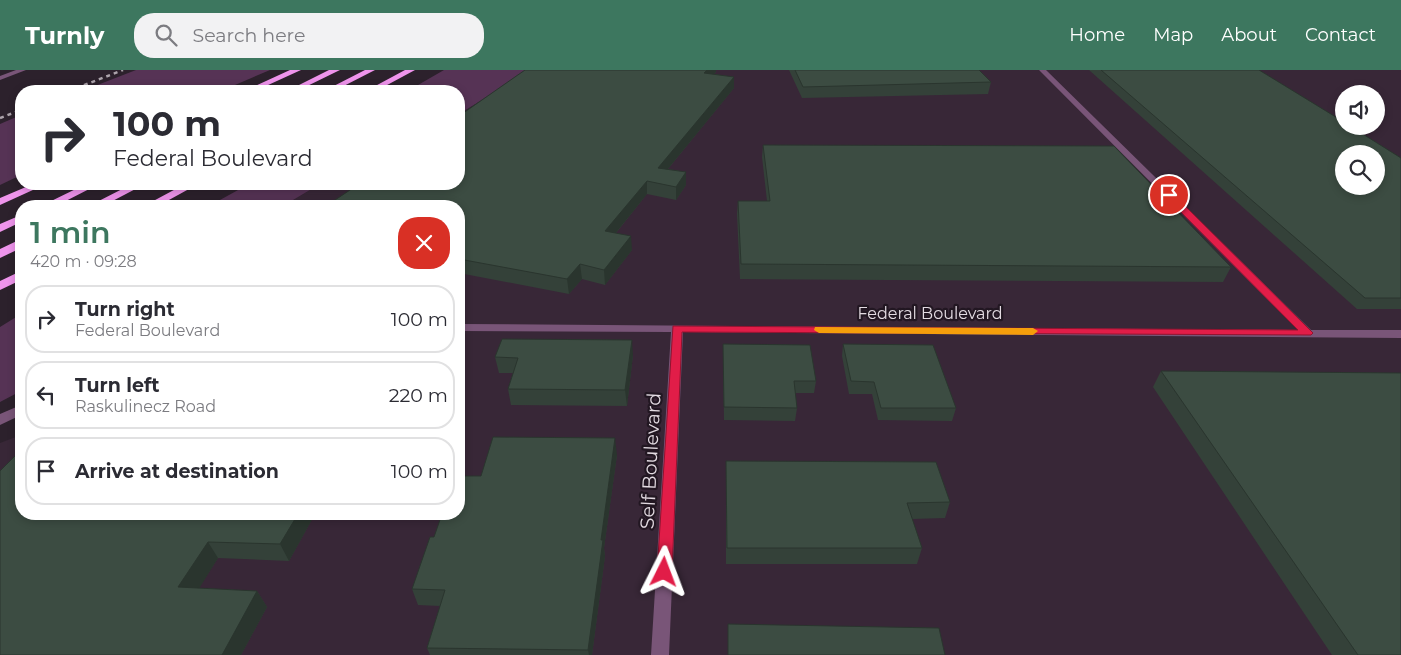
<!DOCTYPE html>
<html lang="en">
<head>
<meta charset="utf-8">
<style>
	body { margin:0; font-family:Montserrat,sans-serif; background:#f2f2f3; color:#2b2b33; height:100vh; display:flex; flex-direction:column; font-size:19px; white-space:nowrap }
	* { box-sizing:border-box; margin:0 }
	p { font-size:16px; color:#7c7c81 }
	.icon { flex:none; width:28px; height:28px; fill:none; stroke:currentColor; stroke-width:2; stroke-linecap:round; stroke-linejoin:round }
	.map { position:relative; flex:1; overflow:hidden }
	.drawer { position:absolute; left:15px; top:130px; width:450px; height:320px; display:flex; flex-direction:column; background:#fff; border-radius:20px; box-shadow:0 2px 8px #0003 }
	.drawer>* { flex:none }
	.banner { position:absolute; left:15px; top:15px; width:450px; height:105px; border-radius:20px; box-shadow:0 2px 8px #0003; background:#fff; color:#2b2b33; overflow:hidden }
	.tools { position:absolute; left:1335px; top:15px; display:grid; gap:10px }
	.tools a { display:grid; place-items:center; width:50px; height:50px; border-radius:50%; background:#fff; box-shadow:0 2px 8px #0003; font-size:25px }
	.pin { position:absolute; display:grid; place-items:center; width:42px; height:42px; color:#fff; margin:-21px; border:2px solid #fff; border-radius:50%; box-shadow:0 1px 5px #0007 }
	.me { position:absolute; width:55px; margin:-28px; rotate:3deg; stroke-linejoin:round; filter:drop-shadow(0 0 4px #0008) }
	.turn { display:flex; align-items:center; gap:18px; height:105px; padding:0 15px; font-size:22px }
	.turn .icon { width:65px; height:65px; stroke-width:2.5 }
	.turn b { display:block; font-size:35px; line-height:42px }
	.round { display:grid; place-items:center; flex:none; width:52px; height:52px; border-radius:20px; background:#f2f2f3 }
	.overview { display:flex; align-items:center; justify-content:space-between; height:85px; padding:0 15px }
	h1 { font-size:30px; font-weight:600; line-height:38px; color:#3d775f }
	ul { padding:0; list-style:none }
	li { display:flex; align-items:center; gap:15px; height:68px; margin:0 10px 8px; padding:0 5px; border:2px solid #e1e1e2; border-radius:20px }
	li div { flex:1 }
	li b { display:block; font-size:19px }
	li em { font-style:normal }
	header { display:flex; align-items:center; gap:30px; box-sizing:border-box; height:70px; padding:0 25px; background:#3d775f; color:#fff }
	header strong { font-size:24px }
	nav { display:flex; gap:28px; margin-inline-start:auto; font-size:18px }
	.search { width:350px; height:45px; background:#f2f2f3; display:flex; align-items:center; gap:12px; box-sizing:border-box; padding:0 18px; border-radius:20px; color:#7c7c81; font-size:19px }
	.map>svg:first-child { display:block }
	.built { fill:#382737; fill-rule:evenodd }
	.green { fill:#563355 }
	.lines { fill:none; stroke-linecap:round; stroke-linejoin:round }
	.minor { fill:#795578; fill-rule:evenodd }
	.highway { fill:#ef94ec; fill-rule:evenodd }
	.rail { stroke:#aca3ab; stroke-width:2.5; stroke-dasharray:4 4; stroke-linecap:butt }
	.wall { fill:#344139 }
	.shaded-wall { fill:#2a352e }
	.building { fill:#3c4c42; stroke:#2a352e; fill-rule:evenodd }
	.route { fill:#e11d48; stroke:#92132f }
	.slow { fill:#f59e0b }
	.labels { text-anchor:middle; stroke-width:4.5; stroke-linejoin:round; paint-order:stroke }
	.street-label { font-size:16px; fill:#e3dbe2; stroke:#221722 }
	.near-street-label { font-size:19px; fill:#e3dbe2; stroke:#221722 }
</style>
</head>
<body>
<header>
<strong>Turnly</strong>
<div class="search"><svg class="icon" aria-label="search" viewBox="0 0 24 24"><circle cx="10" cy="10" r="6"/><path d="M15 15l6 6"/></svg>Search here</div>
<nav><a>Home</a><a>Map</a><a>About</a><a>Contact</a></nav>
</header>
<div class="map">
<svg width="1401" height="585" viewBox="0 0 1401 585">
	<rect width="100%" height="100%" fill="#2c212c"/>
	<!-- built -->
	<path class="built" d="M531 0H1401V585H0V373L21 365V444H459V136H283L320 114H459V44ZM1344 24H1376V56H1344ZM1344 84H1376V116H1344Z"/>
	<!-- green -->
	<path class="green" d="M136 0H270L221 21H82Z
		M444 0H531L459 44V21H415L418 15Z
		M21 45V105L0 115V54Z
		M249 114H320L283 136H209Z
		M21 244V321L0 332V257Z"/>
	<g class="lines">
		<!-- minor -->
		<path class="minor" d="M16 0H26L0 10V6Z
			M1039 0H1046L1311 260H1401V268L683 262 669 585H651L671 262 459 261V254L1298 260Z
			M21 335V345L0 355V344Z"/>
		<!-- highway -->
		<path class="highway" d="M290 0H301L255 21H244Z
			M329 0H340L297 21H287Z
			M365 0H375L334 21H324Z
			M405 0H415L376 21H366Z
			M33 114H46L0 135V128Z
			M86 114H99L56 136H41Z
			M132 114H145L103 136H89Z
			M185 114H198L158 136H144Z
			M21 145V152L0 162V154Z
			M21 169V178L0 188V179Z
			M21 201V210L0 220V211Z"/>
		<!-- rail -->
		<path class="rail" d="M69 21 123 0
			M0 48 21 40"/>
	</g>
	<!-- wall -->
	<path class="wall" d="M525 0H716V2L714 4 734 7V18L668 99 686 102V115L676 130 647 124 616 163 632 180 605 215 582 209 569 224 459 203V136Z
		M789 0H979L991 12 988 24 802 28Z
		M1089 0H1259L1401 88V239H1357Z
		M763 75 1231 197 1223 212 740 209 737 144 738 131H767L762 87Z
		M723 274 816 311 814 323H795L797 338 795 351 724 350Z
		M843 274 956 338 952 351 878 350 872 324H849L842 286Z
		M633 285 627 336 511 335 508 319 513 303H499L495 287Z
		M1161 301 1401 585H1332L1153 317Z
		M21 380 315 444 289 491 218 488 199 518 257 521 267 537 241 585Z
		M617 385 604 478 605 486 592 585H430L427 578 440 536 418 535 412 519 434 467 481 406Z
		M726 391 950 432 945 448 912 449 922 478 917 494H726Z"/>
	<!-- shaded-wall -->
	<path class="shaded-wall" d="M707 0H716V2L704 14V3Z
		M734 7V18L658 111V98Z
		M686 102V115L676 130V117Z
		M647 111V124L606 175 605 161Z
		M631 166 632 180 605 215 604 200Z
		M580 194 582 209 569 224 567 209Z
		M632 270 633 285 627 336 625 320Z
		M615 368 617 385 604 478 605 486 592 585H589L588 580 601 470Z
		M298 444H315L289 491 280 474Z
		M208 472 218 488 190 533 178 517Z
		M257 521 267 537 241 585H222Z"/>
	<!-- building -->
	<path class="building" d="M525 0H707L704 3 734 7 658 98 686 102 676 117 647 111 605 161 631 166 604 200 580 194 567 209 459 189V136H326L359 114H459V46Z
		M795 0H979L991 12 803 17Z
		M1101 0H1259L1344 52V56H1350L1401 88V228H1365ZM1344 84H1376V116H1344Z
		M763 75 1114 76 1231 197 741 194 738 131H770Z
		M502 269 632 270 625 320 508 319 518 288 495 287Z
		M723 274 810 275 816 311H794L797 338 724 337Z
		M843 274 933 275 956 338H881L874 312 851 311Z
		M1161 301 1401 303V585H1358Z
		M493 367 615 368 601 470H603L588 580 427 578 445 520 412 519 430 467H434L442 444H459V406H481Z
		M21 380V444H298L280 474 208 472 178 517 257 521 222 585H0V401Z
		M726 391 936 392 950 432 907 433 922 478H727Z
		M728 554 939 558 945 585H728Z"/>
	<!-- route -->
	<path class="route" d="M1166 123H1172L1311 261 1313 263 1311 265 682 262 672 502 670 507 664 509 659 507 657 502 673 256 1298 260 1166 127Z"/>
	<!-- slow -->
	<path class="slow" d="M815 257 1033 258 1038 261 1033 265 819 263 814 260Z"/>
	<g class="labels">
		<!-- street labels -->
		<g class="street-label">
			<text x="930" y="249">Federal Boulevard</text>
		</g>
		<!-- near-street labels -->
		<g class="near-street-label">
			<text transform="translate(650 391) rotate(-87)" y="7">Self Boulevard</text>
		</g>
	</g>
</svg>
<div class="tools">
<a><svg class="icon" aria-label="sound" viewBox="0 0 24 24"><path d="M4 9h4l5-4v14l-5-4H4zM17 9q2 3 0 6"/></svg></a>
<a><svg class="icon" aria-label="search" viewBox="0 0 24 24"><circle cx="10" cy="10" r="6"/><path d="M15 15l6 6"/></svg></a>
</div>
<div class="pin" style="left:1169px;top:125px;background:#d93025"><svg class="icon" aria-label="arrive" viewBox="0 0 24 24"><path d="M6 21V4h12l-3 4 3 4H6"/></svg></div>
<svg class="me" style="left:664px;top:502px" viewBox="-20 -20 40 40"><path d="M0-17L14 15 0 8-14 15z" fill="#e11d48" stroke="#fff" stroke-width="4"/></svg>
<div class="banner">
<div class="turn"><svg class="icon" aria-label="right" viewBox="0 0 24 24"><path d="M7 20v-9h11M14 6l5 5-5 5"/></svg><div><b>100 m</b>Federal Boulevard</div></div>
</div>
<section class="drawer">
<div class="overview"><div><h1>1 min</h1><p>420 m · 09:28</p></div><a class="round" style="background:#d93025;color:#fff"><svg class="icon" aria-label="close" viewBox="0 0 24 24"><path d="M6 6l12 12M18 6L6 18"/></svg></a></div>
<ul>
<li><svg class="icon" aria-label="right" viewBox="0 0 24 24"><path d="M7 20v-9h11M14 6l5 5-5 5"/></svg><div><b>Turn right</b><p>Federal Boulevard</p></div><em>100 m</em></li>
<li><svg class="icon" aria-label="left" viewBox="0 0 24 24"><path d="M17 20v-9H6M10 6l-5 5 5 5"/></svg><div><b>Turn left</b><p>Raskulinecz Road</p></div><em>220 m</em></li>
<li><svg class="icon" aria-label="arrive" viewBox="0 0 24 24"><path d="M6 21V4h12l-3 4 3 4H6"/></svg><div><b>Arrive at destination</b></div><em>100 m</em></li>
</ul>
</section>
</div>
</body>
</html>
